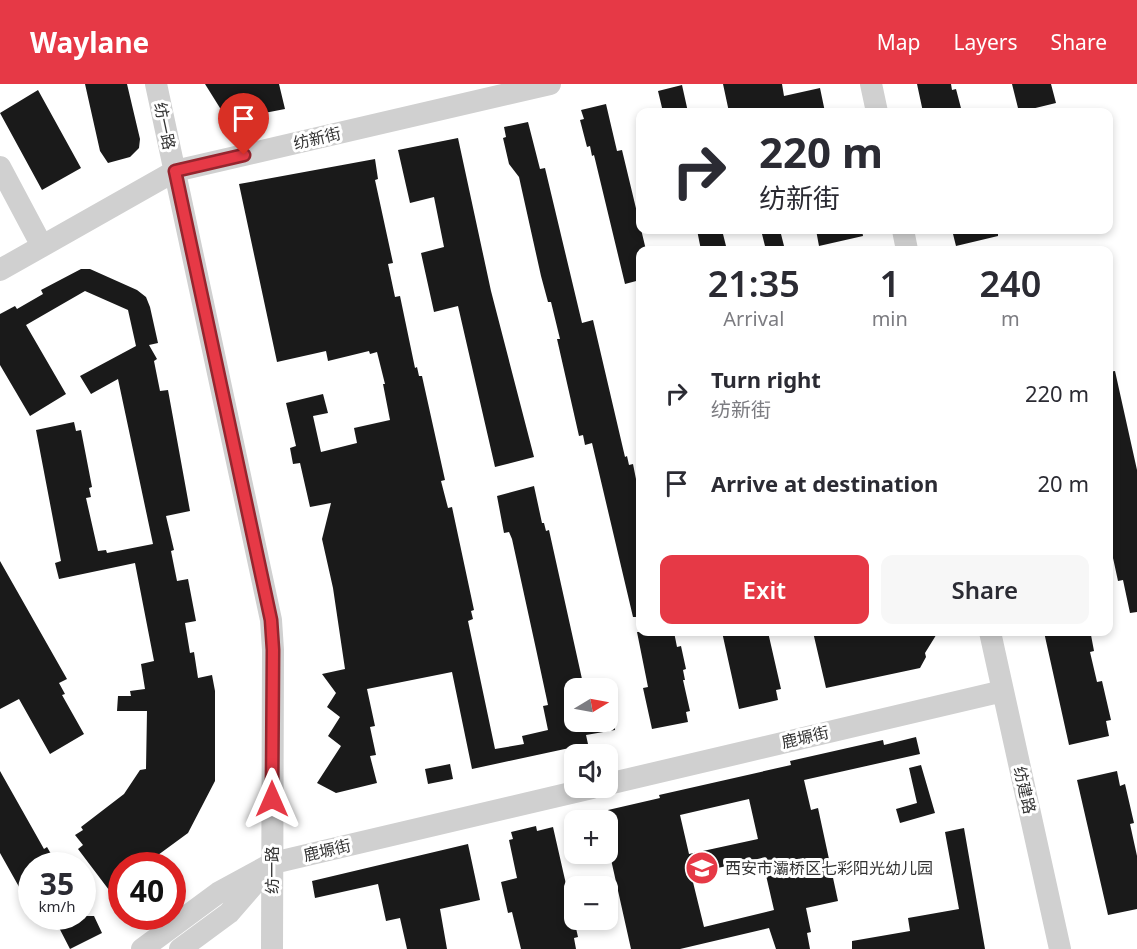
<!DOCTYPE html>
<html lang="en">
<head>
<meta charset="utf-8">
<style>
	body { margin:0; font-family:"Noto Sans","Noto Sans SC",sans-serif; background:#f7f7f7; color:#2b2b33; height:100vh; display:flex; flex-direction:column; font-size:22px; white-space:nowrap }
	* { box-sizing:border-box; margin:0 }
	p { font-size:20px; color:#7c7c81 }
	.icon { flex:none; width:33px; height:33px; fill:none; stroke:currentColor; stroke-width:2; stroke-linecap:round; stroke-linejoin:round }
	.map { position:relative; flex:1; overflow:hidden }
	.details { position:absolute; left:636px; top:162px; width:477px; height:390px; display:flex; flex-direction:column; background:#fff; border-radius:12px; box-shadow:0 3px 9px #0003 }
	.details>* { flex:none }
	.top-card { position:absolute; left:636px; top:24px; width:477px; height:126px; border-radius:12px; box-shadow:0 3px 9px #0003; background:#fff; color:#2b2b33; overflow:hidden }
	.needle { width:39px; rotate:80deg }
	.controls { position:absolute; left:564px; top:594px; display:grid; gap:12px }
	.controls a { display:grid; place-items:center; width:54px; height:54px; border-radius:12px; background:#fff; box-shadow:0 3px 9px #0003; font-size:30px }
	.speed { position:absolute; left:18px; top:768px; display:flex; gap:12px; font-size:30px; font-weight:700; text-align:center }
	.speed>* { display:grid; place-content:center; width:78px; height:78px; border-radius:50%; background:#fff; box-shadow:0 3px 9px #0003; line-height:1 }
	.speed small { font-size:15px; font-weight:400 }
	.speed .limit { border:9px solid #d22; background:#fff; color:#111 }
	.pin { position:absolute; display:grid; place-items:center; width:51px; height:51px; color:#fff; margin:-62px -26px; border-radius:50% 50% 50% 0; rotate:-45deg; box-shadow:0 0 6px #0007 }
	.pin .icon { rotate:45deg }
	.me { position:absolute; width:66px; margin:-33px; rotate:0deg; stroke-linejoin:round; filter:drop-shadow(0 0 4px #0008) }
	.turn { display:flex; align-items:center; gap:21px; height:126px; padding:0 24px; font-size:27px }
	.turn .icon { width:78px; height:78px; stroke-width:2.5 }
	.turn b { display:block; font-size:42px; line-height:51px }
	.eta { display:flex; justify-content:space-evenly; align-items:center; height:102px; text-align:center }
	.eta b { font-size:36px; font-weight:600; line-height:42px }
	.primary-button { display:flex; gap:12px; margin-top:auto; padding:12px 24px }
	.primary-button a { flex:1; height:69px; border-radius:12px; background:#e63946; color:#fff; font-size:24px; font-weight:600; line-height:69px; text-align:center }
	.primary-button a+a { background:#f7f7f7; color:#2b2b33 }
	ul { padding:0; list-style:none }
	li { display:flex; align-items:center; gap:18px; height:90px; padding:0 24px }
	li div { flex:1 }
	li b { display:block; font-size:22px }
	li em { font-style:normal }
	header { display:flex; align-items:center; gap:36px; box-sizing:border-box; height:84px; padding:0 30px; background:#e63946; color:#fff }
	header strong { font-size:28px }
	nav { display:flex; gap:33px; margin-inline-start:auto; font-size:21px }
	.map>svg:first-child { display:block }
	.building { fill:#1a1a1a; fill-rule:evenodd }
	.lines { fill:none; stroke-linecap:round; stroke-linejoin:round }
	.minor { stroke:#d0d0d0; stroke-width:22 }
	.route-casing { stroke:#96252e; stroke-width:15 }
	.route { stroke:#e63946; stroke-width:10 }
	.labels { text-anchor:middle; stroke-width:6; stroke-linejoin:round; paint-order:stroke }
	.street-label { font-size:16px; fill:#333; stroke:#fff }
	.poi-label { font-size:16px; fill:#333; stroke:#fff; text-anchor:start }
</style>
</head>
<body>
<header>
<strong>Waylane</strong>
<nav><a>Map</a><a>Layers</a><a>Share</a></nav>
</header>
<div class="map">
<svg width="1137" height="865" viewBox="0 0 1137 865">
	<rect width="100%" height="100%" fill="#fff"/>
	<!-- building -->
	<path class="building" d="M85 0H127L140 55 139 64 130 73 108 79 100 67Z
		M205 0H279L285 25 239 34 228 31 220 24Z
		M723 0H782L784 12 820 4 825 28H729Z
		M917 0H951L952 6 956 5 962 28H923Z
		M1012 0H1051L1056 19 1019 28Z
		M682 1 688 28H663L658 7Z
		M38 6 81 84 42 106 0 29Z
		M606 20 617 67 622 66 646 166H640V196L625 200 594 71 592 72 590 62 587 63 580 36 584 35 581 26Z
		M528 38 540 85 545 84 582 239 593 236 625 373 627 372 629 381 633 380 640 415V533H633L592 359 585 361 583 351 579 352 557 255H560L551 218H548L541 192 519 93 509 80 503 54 506 53 504 43Z
		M458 54 491 207 534 373 495 383 458 222 434 228 421 169 444 163 434 113 410 119 398 66Z
		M375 75 378 95 375 96 393 179 388 180 395 213 400 212 415 284 417 283 419 292H422L445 396 441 397 448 424 452 423 474 526 471 527 473 535 468 537 495 665 524 660 522 652 548 646 543 622 548 621 536 565 512 455 509 448 504 449 497 412 534 402 542 439H544L546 447 549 446 584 604H574V638H615V646L586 651 588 660 472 685 452 588 367 605 375 642 370 643 376 671 370 672 377 699 336 709 317 699 341 662 328 652 340 633 327 623 336 609 322 590 345 585 333 504 322 455 331 419 310 423 300 379 293 380 290 364 296 362 286 319 323 310 328 329 313 332 321 368 357 359 354 344 390 336 383 300H385L377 268 370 270 369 267 328 277 326 267 277 278 239 100Z
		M697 146H722L727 166H701Z
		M761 146H780L785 166H766Z
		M816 146H862L863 152 819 162Z
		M952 146H998V152L956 162Z
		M81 185H90L137 206 146 213 150 223 158 259 149 261 157 275 154 277 160 307 168 306 190 427 166 432 174 466 171 467 177 497 188 495 196 537 185 539 190 569 194 568 198 594 212 591 215 607V697L188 749 143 782H122V797L109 806 78 765 83 761 75 751 83 746 81 743 124 710 140 686 146 685 147 627H117L118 612H131L130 607 145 605 141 580 154 577 135 479 59 495 55 479 61 477 36 346 74 338 76 347 81 346 92 403 89 404 91 413 86 414 98 467 106 466 107 469 153 460 118 295 91 310 80 292 136 262 128 226 85 207 26 241 66 310 30 332 0 281V230L15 222 17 225 43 210 41 206Z
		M1115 287 1137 386V528L1130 529 1123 496 1118 497 1108 451V288Z
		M0 477 67 595 59 599 65 610 62 611 84 650 50 670 19 615 0 625Z
		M637 548H674L677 563 681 562 686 585 683 586 685 596H683L690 627 686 628 688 638 652 645 643 604 648 603Z
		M722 548H768L781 605 776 606 778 616 739 625Z
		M813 548H938L925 569 926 573 920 584 826 604Z
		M1044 548H1086L1087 552 1091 551 1094 567 1090 568 1097 598 1102 597 1111 636 1106 637 1109 652 1069 661Z
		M916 653 920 670 804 696 811 726 818 724 838 817 806 824 811 848 807 849 810 865H776L769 844 680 865H631L608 762V726L660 714 659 711 791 681 790 677 883 656 884 661ZM749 715 758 755 689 770 680 731ZM762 774 774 826 704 843 691 790Z
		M450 680 453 695 428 700 425 685Z
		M921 681 935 729 900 739 896 725 917 719 909 684Z
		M0 687 44 765 47 763 58 782H32V826L0 769Z
		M1117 687 1120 702 1125 700 1134 739 1130 740 1137 772V825L1108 831 1077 696Z
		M536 742 537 747 553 743 578 853 574 854 576 865H521L512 828 508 829 501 798 517 794 509 756 513 755 511 748Z
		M964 744 985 865H852V857L910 847 908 834 959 825 945 748Z
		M468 760 480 816 440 825 447 865H407L400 834 386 837 378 800 315 814 312 797Z
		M53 832H94L102 849 70 865Z"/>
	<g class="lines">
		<!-- minor -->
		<path class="minor" d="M156 0 271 536 273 566 272 865
			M871 0 877 28
			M0 83 42 162
			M903 146 907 166
			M0 186 175 87 550 0
			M990 548 1060 865
			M608 700 1003 607
			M142 865 218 809 273 779 592 704
			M180 865 229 829 262 791"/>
	</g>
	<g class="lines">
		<!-- route casing -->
		<g class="route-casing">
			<path id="route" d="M244 71 175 87 271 536 273 566 272 715"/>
		</g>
		<!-- route -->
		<use href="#route" class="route"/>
	</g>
	<!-- icons -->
	<defs>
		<g id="school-disc" transform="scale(1.725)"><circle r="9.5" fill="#e63946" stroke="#fff"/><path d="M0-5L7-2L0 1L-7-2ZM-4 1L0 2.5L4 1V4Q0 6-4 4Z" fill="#fff"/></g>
	</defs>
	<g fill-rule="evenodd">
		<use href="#school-disc" x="702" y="784"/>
	</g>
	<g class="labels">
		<!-- street labels -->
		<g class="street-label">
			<text transform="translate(165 42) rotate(78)" y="6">纺一路</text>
			<text transform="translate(317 54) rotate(-13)" y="6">纺新街</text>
			<text transform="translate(805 653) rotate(-13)" y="6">鹿塬街</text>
			<text transform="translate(1025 706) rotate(77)" y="6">纺建路</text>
			<text transform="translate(327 766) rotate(-13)" y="6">鹿塬街</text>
			<text transform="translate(272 786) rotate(-90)" y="6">纺一路</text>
		</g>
		<!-- poi labels -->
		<g class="poi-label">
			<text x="725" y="790">西安市灞桥区七彩阳光幼儿园</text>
		</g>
	</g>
</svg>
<div class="controls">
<a><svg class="needle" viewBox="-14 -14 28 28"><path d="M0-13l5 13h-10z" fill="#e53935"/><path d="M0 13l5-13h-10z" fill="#7c7c81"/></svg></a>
<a><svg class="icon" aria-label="sound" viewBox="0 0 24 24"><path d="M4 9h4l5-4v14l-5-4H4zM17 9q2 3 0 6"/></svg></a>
<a>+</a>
<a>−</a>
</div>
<div class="speed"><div>35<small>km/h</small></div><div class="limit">40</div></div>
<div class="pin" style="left:244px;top:71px;background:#d93025"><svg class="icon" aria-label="arrive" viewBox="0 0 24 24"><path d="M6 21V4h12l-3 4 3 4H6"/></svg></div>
<svg class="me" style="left:272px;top:715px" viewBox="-20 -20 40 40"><path d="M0-17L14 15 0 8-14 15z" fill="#e63946" stroke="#fff" stroke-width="4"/></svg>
<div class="top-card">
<div class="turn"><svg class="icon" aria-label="right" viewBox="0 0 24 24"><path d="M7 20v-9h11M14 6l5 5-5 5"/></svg><div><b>220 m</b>纺新街</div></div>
</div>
<section class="details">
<div class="eta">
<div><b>21:35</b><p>Arrival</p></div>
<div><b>1</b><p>min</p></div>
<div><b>240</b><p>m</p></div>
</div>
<ul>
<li><svg class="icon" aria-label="right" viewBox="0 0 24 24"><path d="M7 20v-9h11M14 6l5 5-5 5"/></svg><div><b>Turn right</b><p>纺新街</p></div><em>220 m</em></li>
<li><svg class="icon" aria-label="arrive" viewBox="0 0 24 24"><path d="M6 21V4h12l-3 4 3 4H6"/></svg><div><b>Arrive at destination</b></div><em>20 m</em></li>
</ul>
<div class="primary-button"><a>Exit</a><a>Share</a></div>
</section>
</div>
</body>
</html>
